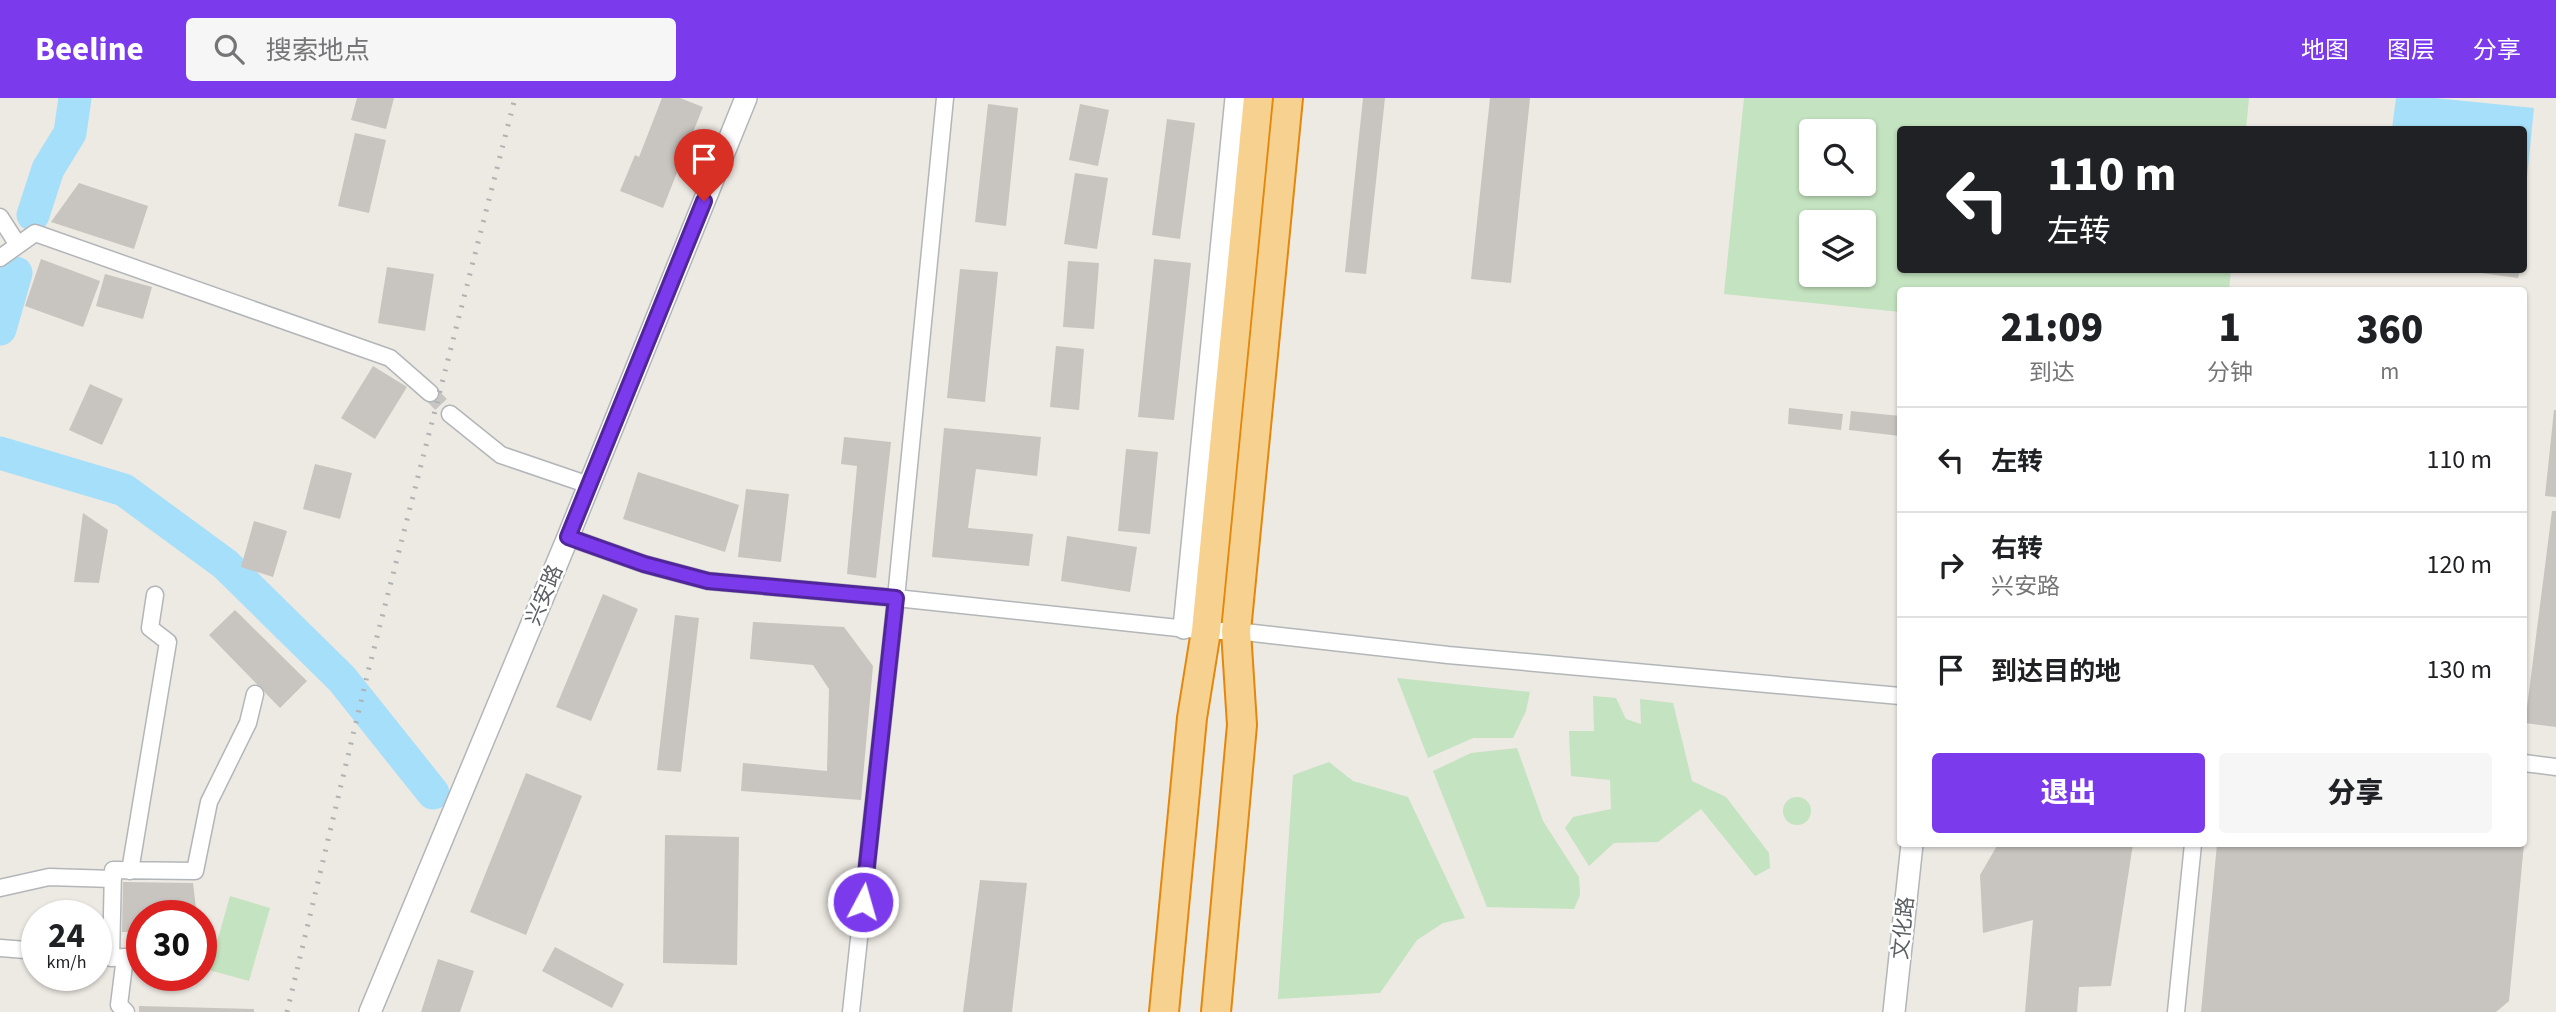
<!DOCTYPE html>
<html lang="zh">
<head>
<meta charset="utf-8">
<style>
	body { margin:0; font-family:"Source Sans 3","Noto Sans SC",sans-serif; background:#f6f6f6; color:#202124; height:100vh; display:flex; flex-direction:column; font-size:26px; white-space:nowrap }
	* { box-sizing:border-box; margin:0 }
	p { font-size:23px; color:#757577 }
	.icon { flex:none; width:38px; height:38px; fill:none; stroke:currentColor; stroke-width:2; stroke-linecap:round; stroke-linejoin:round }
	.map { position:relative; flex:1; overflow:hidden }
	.drawer { position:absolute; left:1897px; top:189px; width:630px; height:560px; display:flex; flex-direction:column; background:#fff; border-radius:7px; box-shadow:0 2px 5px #0004 }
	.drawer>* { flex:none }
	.hud { position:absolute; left:1897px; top:28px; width:630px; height:147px; border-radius:7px; box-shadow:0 2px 5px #0004; background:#202124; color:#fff; overflow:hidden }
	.tools { position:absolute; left:1799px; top:21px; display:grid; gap:14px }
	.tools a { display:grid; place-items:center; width:77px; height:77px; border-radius:7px; background:#fff; box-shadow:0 2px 5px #0004; font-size:35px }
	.speed { position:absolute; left:21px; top:802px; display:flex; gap:14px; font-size:35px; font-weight:700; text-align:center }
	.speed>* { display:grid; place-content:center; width:91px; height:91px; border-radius:50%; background:#fff; box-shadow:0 2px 5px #0004; line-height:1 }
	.speed small { font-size:18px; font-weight:400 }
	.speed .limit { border:10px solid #d22; background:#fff; color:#111 }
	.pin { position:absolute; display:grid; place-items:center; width:60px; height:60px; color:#fff; margin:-72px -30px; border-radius:50% 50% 50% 0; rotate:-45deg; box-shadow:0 0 7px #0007 }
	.pin .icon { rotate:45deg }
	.me { position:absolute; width:77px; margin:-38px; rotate:6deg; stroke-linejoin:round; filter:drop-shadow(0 0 5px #0008) }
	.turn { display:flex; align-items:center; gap:24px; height:147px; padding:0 35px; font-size:32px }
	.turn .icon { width:91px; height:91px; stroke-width:2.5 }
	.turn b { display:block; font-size:49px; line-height:60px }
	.eta { display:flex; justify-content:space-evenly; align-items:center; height:119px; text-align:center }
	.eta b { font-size:42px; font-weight:800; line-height:49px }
	.primary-button { display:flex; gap:14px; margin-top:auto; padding:14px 35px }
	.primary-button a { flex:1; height:80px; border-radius:7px; background:#7c3aed; color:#fff; font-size:28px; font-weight:800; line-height:80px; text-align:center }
	.primary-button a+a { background:#f6f6f6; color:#202124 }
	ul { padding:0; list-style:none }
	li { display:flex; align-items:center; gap:21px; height:105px; padding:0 35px; border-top:2px solid #e0e0e0 }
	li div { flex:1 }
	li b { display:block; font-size:26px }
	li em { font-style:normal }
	header { display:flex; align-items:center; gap:42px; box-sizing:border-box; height:98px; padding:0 35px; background:#7c3aed; color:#fff }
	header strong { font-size:33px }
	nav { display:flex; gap:38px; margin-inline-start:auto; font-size:24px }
	.search { width:490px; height:63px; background:#f6f6f6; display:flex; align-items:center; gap:18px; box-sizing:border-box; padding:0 24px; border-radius:7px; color:#757577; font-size:26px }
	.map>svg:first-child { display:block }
	.green { fill:#c4e3c0; fill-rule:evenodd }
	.water { fill:#a5dffa }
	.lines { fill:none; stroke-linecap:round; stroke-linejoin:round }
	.river { stroke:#a5dffa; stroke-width:33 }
	.building { fill:#c8c4bf }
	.street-tunnel { stroke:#c8c6c3; stroke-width:16; stroke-dasharray:16 8; stroke-linecap:butt }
	.street-casing { stroke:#b3b6b9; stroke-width:19 }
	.secondary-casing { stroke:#b2b6ba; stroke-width:24 }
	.highway-casing { stroke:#e4870c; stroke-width:32 }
	.street { stroke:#fff; stroke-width:16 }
	.secondary { stroke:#fff; stroke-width:21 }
	.highway { stroke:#f7d18f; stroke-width:28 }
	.rail { stroke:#b1b2b3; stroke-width:5; stroke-dasharray:2 9; stroke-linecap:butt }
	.route-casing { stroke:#51269a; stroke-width:18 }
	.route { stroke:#7c3aed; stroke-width:12 }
	.labels { text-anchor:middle; stroke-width:5; stroke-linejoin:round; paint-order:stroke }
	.street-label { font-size:21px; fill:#5b5f63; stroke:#fff }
</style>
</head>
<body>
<header>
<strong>Beeline</strong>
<div class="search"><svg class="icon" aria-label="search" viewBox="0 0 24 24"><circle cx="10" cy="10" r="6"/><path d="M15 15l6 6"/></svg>搜索地点</div>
<nav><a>地图</a><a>图层</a><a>分享</a></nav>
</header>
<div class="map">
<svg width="2556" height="914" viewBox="0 0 2556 914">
	<rect width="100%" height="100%" fill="#ede9e3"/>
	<!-- green -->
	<path class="green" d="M1744 0H2249L2246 31 1900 32V172H2231L2229 192H1900V214L1724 196ZM1811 33H1864V86H1811ZM1811 124H1864V177H1811Z
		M1397 580 1530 594 1526 613 1513 640H1473L1428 660Z
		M1593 598 1616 600 1626 621 1641 626 1640 601 1673 605 1692 683 1726 699 1769 755 1770 770 1755 778 1701 711 1658 744 1614 745 1589 768 1565 730 1573 719 1611 711 1610 682 1571 678 1569 633H1594Z
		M1517 650 1543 723 1579 779 1580 797 1574 811 1487 809 1433 673 1471 655Z
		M1329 664 1353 683 1408 699 1465 820 1443 825 1417 842 1380 895 1278 901 1293 677Z
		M1783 713a14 14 0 1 1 28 0a14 14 0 1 1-28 0Z
		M230 798 270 810 249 883 209 872Z"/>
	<!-- water -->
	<path class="water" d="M2396 0H2435L2534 10 2527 79 2524 78V32L2392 31Z"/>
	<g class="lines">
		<!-- river -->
		<path class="river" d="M33 117 48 71 70 35 75 0
			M0 231 16 175
			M0 355 124 392 225 466 342 581 433 695"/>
	</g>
	<!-- building -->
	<path class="building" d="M357 0H394L386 31 351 22Z
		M662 0H680L703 9 663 110 620 93 635 57 639 59Z
		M1363 0H1385L1366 176 1345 174Z
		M1490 0H1530L1511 185 1471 181Z
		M988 6 1018 10 1006 128 975 124Z
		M1080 6 1109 12 1098 68 1069 62Z
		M1167 21 1195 25 1180 141 1152 137Z
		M355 35 386 42 369 115 338 108Z
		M1075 75 1108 80 1097 151 1064 146Z
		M79 85 148 108 134 151 51 124Z
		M41 161 100 183 83 229 25 208Z
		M1154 161 1191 165 1174 322 1138 319Z
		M1068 163 1099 165 1094 231 1063 229Z
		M387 169 434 176 425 233 378 225Z
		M960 171 998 174 985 304 947 300Z
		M2460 172H2520L2518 180Z
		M105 176 152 189 143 221 96 208Z
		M1056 248 1084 251 1079 312 1050 309Z
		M373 268 407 289 375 341 341 320Z
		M90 286 123 301 102 347 69 332Z
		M1789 310 1843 316 1841 332 1788 326Z
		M2554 312H2556V399L2545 398Z
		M1851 313 1900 318V338L1849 332Z
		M944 330 1041 339 1037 378 976 371 968 430 1033 436 1029 468 932 459Z
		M844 339 891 344 876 480 847 476 857 368 841 366Z
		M1126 351 1158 354 1150 436 1118 433Z
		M315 366 352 375 340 421 303 411Z
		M638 374 739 407 725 454 623 421Z
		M746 391 789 396 781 464 738 459Z
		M2552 413H2556V629L2525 625Z
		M83 415 108 432 99 485 74 484Z
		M254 423 287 433 273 479 241 469Z
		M1067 438 1137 449 1130 494 1061 483Z
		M603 496 638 511 591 623 556 609Z
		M235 512 307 583 280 610 209 537Z
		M675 517 699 520 681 674 657 672Z
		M753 524 844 529 873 568 861 702 741 693 743 665 827 673 829 591 813 567 750 561Z
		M526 675 582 698 526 837 470 814Z
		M665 737 739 739 737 867 663 865Z
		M1998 746H2133L2111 888 2079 889 2077 914H2025L2033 822 1983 835 1980 777Z
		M2217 746H2524L2509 903 2496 914H2201Z
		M980 782 1027 785 1012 914H963Z
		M123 784 193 785 196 810 183 811V817H142V834H122Z
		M555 849 624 886 612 910 542 873Z
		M438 861 474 873 460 914H421Z
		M139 908 254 911V914H139Z"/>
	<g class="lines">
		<!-- street-tunnel -->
		<path class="street-tunnel" d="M430 295 450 316"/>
		<!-- street casing -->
		<g class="street-casing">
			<path id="street" d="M0 119 18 147
				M0 160 35 135 390 260 430 295
				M450 316 501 357 589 387
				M568 439 644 466 708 483 896 500 1206 533H1236L1448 557 1900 598
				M2524 665 2556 669
				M130 773 168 544 150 530 155 497
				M0 790 49 779 113 781
				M1 850 37 853
				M126 914 119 907 125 859 111 860 113 772 195 773 209 704 248 625 255 596
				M851 914 896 500 945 0
				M2176 914 2193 746"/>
		</g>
		<!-- secondary casing -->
		<g class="secondary-casing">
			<path id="secondary" d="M1184 530 1236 0
				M370 914 568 439 746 0
				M1894 914 1912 746"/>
		</g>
		<!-- highway casing -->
		<g class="highway-casing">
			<path id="highway" d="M1164 914 1192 620 1206 533 1258 0
				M1216 914 1242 627 1236 533 1288 0"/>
		</g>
		<!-- street -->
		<use href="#street" class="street"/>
		<!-- secondary -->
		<use href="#secondary" class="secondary"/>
		<!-- highway -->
		<use href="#highway" class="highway"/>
		<!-- rail -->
		<path class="rail" d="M287 914 368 574 515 0"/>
	</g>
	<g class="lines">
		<!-- route casing -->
		<g class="route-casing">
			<path id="route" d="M704 103 568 439 644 466 708 483 896 500 863 804"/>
		</g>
		<!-- route -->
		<use href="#route" class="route"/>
	</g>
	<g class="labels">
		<!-- street labels -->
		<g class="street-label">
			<text transform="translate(544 497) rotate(-67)" y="7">兴安路</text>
			<text transform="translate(1903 830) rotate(-84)" y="7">文化路</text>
		</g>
	</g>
</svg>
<div class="tools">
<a><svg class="icon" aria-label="search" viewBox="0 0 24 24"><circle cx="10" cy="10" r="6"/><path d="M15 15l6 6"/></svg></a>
<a><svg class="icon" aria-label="layers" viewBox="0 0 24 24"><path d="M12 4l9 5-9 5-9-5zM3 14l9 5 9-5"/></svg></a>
</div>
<div class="speed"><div>24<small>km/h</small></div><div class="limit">30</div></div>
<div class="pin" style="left:704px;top:103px;background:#d93025"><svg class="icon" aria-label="arrive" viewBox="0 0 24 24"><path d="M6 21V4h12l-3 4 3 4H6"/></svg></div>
<svg class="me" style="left:863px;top:804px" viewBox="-20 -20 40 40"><circle r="17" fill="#7c3aed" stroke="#fff" stroke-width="3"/><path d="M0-11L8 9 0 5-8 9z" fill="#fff"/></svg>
<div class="hud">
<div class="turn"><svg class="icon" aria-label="left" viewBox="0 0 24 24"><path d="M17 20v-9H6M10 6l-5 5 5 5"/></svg><div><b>110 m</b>左转</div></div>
</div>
<section class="drawer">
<div class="eta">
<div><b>21:09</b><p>到达</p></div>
<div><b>1</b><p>分钟</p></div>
<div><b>360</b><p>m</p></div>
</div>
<ul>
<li><svg class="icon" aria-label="left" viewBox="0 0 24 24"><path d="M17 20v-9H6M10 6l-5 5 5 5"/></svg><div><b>左转</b></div><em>110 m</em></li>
<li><svg class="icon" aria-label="right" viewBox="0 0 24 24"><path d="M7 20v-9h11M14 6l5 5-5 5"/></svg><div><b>右转</b><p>兴安路</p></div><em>120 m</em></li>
<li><svg class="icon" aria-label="arrive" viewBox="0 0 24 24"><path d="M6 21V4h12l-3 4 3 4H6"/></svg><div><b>到达目的地</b></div><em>130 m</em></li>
</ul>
<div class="primary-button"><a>退出</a><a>分享</a></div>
</section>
</div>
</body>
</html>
